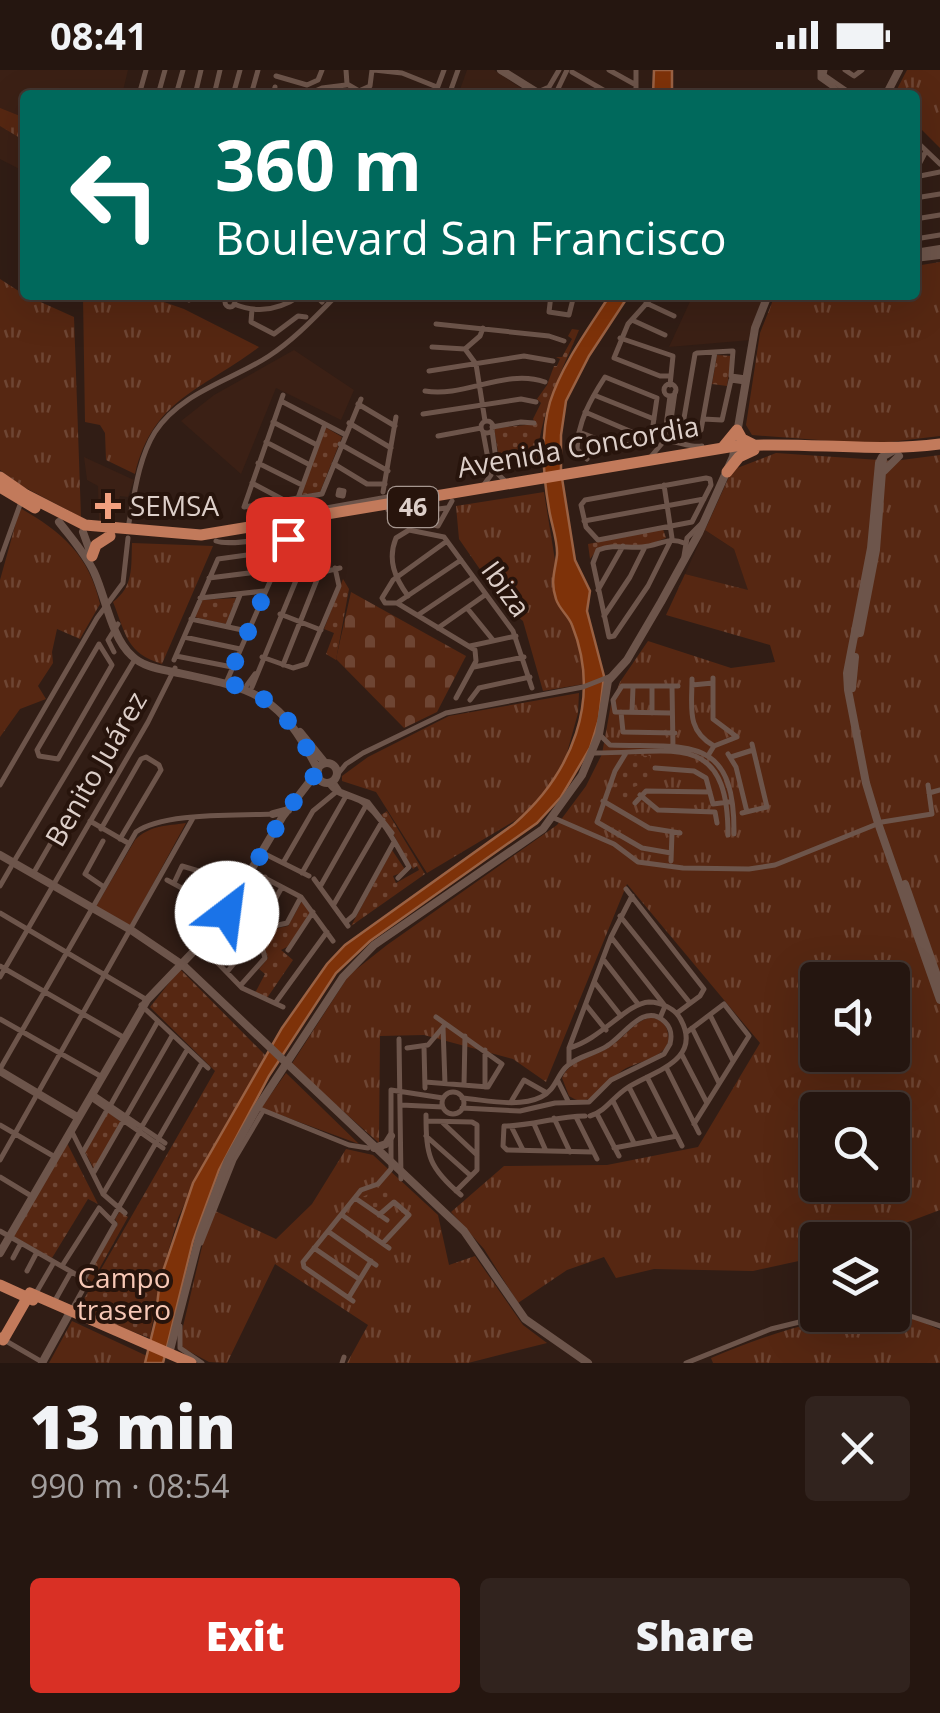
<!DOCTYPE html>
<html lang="en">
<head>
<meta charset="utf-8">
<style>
	body { margin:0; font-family:"Open Sans",sans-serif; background:#31231e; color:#f1f3f6; height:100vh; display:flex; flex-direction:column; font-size:38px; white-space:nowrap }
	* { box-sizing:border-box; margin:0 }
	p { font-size:32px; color:#a39f9f }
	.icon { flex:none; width:55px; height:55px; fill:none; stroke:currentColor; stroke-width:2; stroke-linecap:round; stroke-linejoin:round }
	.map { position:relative; height:1293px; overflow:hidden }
	.drawer { display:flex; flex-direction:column; background:#251610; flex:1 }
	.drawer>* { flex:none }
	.hud { position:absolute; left:20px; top:20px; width:900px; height:210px; border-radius:10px; box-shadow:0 10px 40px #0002,0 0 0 2px #423530; background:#00695c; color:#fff; overflow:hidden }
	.fabs { position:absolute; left:800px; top:892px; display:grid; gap:20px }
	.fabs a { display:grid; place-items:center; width:110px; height:110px; border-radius:10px; background:#251610; box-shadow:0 10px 40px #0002,0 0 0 2px #423530; font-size:50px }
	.pin { position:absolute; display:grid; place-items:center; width:85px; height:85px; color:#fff; margin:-42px; border-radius:20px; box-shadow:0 5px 15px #0006 }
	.me { position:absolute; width:110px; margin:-55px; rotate:30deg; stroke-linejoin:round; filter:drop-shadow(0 0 8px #0008) }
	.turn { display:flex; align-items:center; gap:35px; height:210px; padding:0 30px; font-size:45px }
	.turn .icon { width:130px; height:130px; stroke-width:2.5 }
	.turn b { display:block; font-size:70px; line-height:85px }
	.round { display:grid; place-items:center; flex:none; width:105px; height:105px; border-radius:10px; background:#31231e }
	.overview { display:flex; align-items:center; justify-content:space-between; height:170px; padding:0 30px }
	h1 { font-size:60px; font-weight:800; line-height:75px }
	.cta { display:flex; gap:20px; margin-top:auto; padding:20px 30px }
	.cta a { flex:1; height:115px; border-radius:10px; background:#d93025; color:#fff; font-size:40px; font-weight:800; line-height:115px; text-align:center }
	.cta a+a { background:#31231e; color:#f1f3f6 }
	.status { display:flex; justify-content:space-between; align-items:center; height:70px; padding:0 50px; background:#251610; direction:ltr }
	.status svg { height:28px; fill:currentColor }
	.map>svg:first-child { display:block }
	.built { fill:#3b2015 }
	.grass { fill:url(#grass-tufts); fill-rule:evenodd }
	.cemetery { fill:url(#cemetery-stones) }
	.park { fill:url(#park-dots) }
	.garden { fill:#562712 }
	.water { fill:#7e3209; stroke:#9a6143; stroke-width:2.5 }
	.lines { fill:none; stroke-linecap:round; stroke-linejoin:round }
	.minor { stroke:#6d554b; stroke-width:5 }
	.tertiary { stroke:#6d554b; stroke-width:8 }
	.primary { stroke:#c27a5b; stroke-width:11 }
	.route { stroke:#1a73e8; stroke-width:18; stroke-dasharray:0 32.4 }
	.poi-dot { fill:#f2a07f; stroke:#27140c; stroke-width:4 }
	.labels { text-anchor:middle; stroke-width:8; stroke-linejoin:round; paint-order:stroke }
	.shield { fill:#27140c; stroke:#a69790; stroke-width:2.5 }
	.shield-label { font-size:25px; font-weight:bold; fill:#ddcfc9 }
	.street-label { font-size:28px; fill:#ddcfc9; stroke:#27140c }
	.poi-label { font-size:28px; fill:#ddcfc9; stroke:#27140c; text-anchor:start }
	.park-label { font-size:28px; fill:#f7c8b6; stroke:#27140c }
</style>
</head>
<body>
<div class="status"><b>08:41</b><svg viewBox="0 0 49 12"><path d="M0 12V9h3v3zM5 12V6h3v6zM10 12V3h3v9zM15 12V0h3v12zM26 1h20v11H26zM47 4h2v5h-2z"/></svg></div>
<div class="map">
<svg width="940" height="1293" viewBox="0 0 940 1293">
	<defs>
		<pattern id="grass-tufts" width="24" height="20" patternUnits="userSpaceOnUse" patternTransform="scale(2.5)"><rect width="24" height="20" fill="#562712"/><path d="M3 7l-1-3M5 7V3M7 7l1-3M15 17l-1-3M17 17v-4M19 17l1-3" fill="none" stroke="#6e4533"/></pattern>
		<pattern id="cemetery-stones" width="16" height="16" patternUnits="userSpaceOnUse" patternTransform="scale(2.5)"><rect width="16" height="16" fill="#562712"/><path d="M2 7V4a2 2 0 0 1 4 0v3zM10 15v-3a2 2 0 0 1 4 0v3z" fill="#6e4533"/></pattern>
		<pattern id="park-dots" width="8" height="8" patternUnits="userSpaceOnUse" patternTransform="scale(2.5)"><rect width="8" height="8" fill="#562712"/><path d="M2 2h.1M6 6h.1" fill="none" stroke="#6e4533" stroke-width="1.8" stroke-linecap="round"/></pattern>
	</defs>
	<rect width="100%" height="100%" fill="#311d15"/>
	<!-- built -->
	<path class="built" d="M0 0H128L122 25H25V102L0 89Z
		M467 0H494L531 25H458Z
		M693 225H764L749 266 751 270 669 277Z
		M294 280 354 320 341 350 276 318 241 404 181 351 214 325Z
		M84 387 134 410 128 427 120 426 114 451H99L98 416 87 410Z
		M705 460 734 479 749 521 685 504Z"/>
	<!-- grass -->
	<path class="grass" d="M907 0H940V78L915 53V25H894Z
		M0 38 25 48V71L0 56Z
		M940 192V366L873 374 752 365 746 355 760 263 775 225H915V196Z
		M0 209 25 225 74 247 81 447 22 416 0 400Z
		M83 225H144L184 239 259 277C203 320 153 328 135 404L106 390 105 363 100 355 85 352Z
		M776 383 894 391 940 385V1140L860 1170H818L817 1187 753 1201 654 1199 616 1208 604 1187 567 1200 518 1233 484 1179 451 1142 504 1096 607 1095 698 1077 760 973 627 814 546 1012 513 989 424 965 380 966 379 1073 291 995 349 905 387 875 557 755 586 716 602 684 611 634 620 612 648 571 731 598 775 592 770 575 666 545 685 504 748 520 734 479 705 460 732 400ZM818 910H892V985H818ZM818 1040H892V1115H818Z
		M544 422 558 509 566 516 584 590V614L543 621 523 551 506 537 459 469 456 436Z
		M20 438C62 462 89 485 100 534L80 569 57 559 52 582 53 593 38 616 46 629 20 639 0 667V510Z
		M132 473 213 476 162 594C126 583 126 564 113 532 134 516 131 497 132 473Z
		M579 623 578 643 565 690 536 738 427 803 376 722 342 711V706L368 687 449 646Z
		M286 1003 359 1074 261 1038Z
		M346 1079 373 1085 438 1145 449 1195 475 1186 523 1255 547 1273 468 1293H347L368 1255 275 1194 227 1293 209 1292 183 1278 180 1269 211 1139 276 1169 312 1134Z
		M880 1245 916 1249 940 1260V1293H713L711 1288C765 1266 820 1245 880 1245Z
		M72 1251 147 1286 145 1293H49Z"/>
	<!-- cemetery -->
	<path class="cemetery" d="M351 522 466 586 437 642 404 658 336 589Z"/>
	<!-- park -->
	<path class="park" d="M572 259 579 260C560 305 539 345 537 394L521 397 519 393 506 395 501 400 494 358 536 354 533 349 541 333 537 329 547 315 554 296H557L560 289 556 287H562L572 269 568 266Z
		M717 285 732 286 727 316 712 314Z
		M325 357 342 367 320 422 301 425Z
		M663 459 666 468 647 475 599 477 590 489 588 474Z
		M343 509 349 519 336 590 326 584 334 563 324 559Z
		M236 528 226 554 194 547 201 530Z
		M628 685 650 686 649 711 634 717 625 730 609 725Z
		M387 741 425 804 351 856 392 780 406 801 393 806 396 813 419 800 417 796 413 799C401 780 394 763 381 745Z
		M302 831 310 843 289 876 281 880 293 890 267 928 255 923 265 904 259 899 268 888 262 871 268 860 288 856Z
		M180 899 266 986 204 1092 178 1148 160 1210 150 1268 77 1241 215 1001 150 937Z
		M652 947C660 950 666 953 668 963 674 987 637 991 623 1000 611 1008 598 1028 585 1030 578 1032 575 1029 569 1026L562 1008C570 989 595 987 611 976 626 966 634 951 652 947Z
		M108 1042 121 1052 94 1099 85 1082Z
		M67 1073 98 1134 88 1129 52 1188 13 1166Z
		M382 1118 393 1127 379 1141 360 1128Z
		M120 1141 128 1147 92 1212 86 1207 118 1154 115 1149Z"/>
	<!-- garden -->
	<path class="garden" d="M186 753 129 858 95 838 135 770C150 755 166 756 186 753Z"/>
	<!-- water -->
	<path class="water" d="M654 0H672V25H653Z
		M610 225H629L589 286 566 331 561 365V402L575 490 590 521 587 541 604 606 599 649 590 678 561 727 537 753 370 871 336 903 269 1006 219 1100 193 1171 163 1293H145L155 1252 160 1210 193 1113 282 958 327 894 345 875 514 754C572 703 602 630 572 555 569 546 559 539 556 529 550 511 555 502 557 485 558 471 551 453 549 439 543 405 540 366 550 332 562 294 589 258 610 225Z"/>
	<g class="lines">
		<!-- minor -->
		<path class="minor" d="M346 0 347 14 359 21 370 16 372 0
			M374 0 402 3 437 17
			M609 0 636 15
			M820 0V8L844 25
			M825 0 824 5 853 25
			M845 0 854 6 862 0
			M572 2 612 25
			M276 6 307 15 318 10 322 0
			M389 21 400 25
			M538 22 549 17 559 0
			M435 24 444 0
			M139 25 146 0
			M158 25 165 0
			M176 25 183 0
			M195 25 201 0
			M214 25 220 0
			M233 25 240 0
			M251 25 258 0
			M273 25 275 17
			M306 25 322 18 346 15
			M449 25 458 0
			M555 25 567 0
			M636 25V0
			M915 70 940 94
			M915 102 926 81
			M915 107 940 102
			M915 128 940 124
			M915 149 940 145
			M915 169 940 165
			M315 225 322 232
			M551 225 549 242 569 245 574 225
			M654 225 628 254 614 288 660 306H670
			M678 225 682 227
			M225 232a5 5 0 1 1 10 0a5 5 0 1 1-10 0Z
			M189 230 190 225
			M646 233 674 246
			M234 234C258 244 280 240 301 225
			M252 239 251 252 274 264 298 246 306 247
			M632 250 665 265
			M436 254 549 266 564 271
			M620 268 673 286 670 315
			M432 277 465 279 476 294 485 351
			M465 279 480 266 483 258
			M715 282 701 360 694 364 686 361 683 354 695 284 697 283 732 281H733L731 306 746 308
			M429 301 524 286 553 291
			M664 320a6 6 0 1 1 12 0a6 6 0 1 1-12 0Z
			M425 321C464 328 506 298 545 312
			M283 325 244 437 322 424 361 329
			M594 325 654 349
			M281 331 344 364
			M358 334 395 356
			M585 342 646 368
			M423 344 521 329 536 332
			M703 349 722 350 731 310 745 312
			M481 357a6 6 0 1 1 12 0a6 6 0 1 1-12 0Z
			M273 352 317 375
			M349 353 391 378
			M492 357 521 352 534 353
			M492 360 498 404 507 413
			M483 362 491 405 483 416
			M579 362C604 372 629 385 652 362L657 328
			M438 366 481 358
			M664 371 670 326
			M668 371 675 322
			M266 372 310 395
			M340 374 388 401
			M587 389 577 379C578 352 590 330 605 307L657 328
			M649 389 664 371C678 370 687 378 702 376
			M258 393 302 415
			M334 394 367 414H385
			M706 408 710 409 711 415 692 452 598 470 586 457 581 435 585 430Z
			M252 413 282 429
			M664 415 672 468 648 516 614 566 609 567 593 493 598 480C613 474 626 478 642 477 659 476 668 466 684 473
			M339 420 344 421 343 426 338 425Z
			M383 422 396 347
			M298 428 325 354
			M388 440 400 444 446 438
			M429 441 430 454 438 456 452 431
			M298 443 393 426
			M584 451 704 429
			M128 458C134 427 138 389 155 362 181 322 231 311 269 286 295 269 315 247 337 225
			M216 471C231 477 301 465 311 454
			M447 471 393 510 382 528 385 533H397L475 580 476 591 456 628
			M684 486 687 468 701 454
			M0 490 21 432
			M209 508 273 500
			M297 508 340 498
			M598 520 623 476
			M408 526C395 508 387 490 396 468L409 460 444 467 513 561 532 618
			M200 528 264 521
			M397 533 461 490
			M467 538 493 570
			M280 544 321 560
			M418 545 473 508
			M604 546 630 507 645 477
			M191 549 247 561
			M228 555 240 525
			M438 558 485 525
			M184 567 240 579
			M99 574 112 595 58 689 39 686 37 680Z
			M470 576 516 566
			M114 582 108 570 118 554
			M176 586 232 597
			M262 587 293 598 306 594 339 516 335 498
			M174 590 218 489 283 480
			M283 595 320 502
			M474 597 524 587
			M692 609C692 638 686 660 714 676
			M226 613 288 470 287 455
			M247 615 255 604
			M692 615 713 613
			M672 616 673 678
			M252 617 297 508 305 451
			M470 630 479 618 530 607
			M621 642 623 662 675 663
			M632 642 633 617
			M652 643V618
			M671 643 615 642 613 630 622 616H678
			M599 664 610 675C687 678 735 663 734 764
			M752 674 767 737
			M592 683C671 684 728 658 728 765
			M626 683 615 701 597 752 642 778 671 783
			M709 684 714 676 737 667 713 649V608
			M728 684 736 697 747 742
			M731 687 753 680
			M655 698 694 701 706 708 713 734 729 732
			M337 705 346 694 363 683 446 643 583 617 611 606
			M333 711 340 721 368 732 392 763
			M328 713C337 727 348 724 362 732 380 743 399 779 409 797L398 808
			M0 715 97 548 123 513 128 468
			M929 723 940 720
			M640 725 658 740 715 742 717 753
			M603 731 649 758 680 763
			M635 733 646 721 710 722
			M742 743 767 737
			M554 748 614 774 638 792 683 798 749 799 775 795 882 752 932 744 928 715
			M90 751 128 773
			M101 759 141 689 146 687 159 695 161 700 120 769
			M103 771 85 804 104 817
			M263 783 309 806
			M671 791 672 763
			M13 793 135 589
			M283 793 313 741 336 722
			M182 796 202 802 224 813
			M302 803 346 726
			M33 804 82 719
			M261 806 301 827 333 871
			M314 809 348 856
			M167 810 226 842
			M174 813 182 796
			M321 815 368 732
			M0 816 11 797
			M626 819 704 919 700 926 677 943
			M232 833 239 846 256 856
			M334 834 383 750
			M229 839 216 830 230 803
			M0 843 147 930
			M620 846 690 933
			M222 851 236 850 251 860
			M346 852 354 845 394 772
			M252 862a7 7 0 1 1 14 0a7 7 0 1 1-14 0Z
			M261 855 282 817
			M265 858 287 853 301 827
			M611 867 662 932 665 936 660 948
			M288 880 313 842
			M209 884 242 918 283 937
			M212 887 240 853 265 807
			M603 889 638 934
			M0 896 123 967
			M227 902 255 868
			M0 907 148 652 175 598
			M595 913 621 946
			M240 916 265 888 260 869
			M276 932 327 862
			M141 935 208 998
			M586 935 606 960
			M710 945 733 991
			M0 949 102 1007
			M443 957 445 1014
			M692 958 719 1013
			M687 962 724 934 749 966 694 1054
			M399 969 401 1109
			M424 977 425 1018
			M407 978 428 975 444 956
			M569 978C600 970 627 933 649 932 661 932 676 939 681 950 703 991 651 1002 627 1018 613 1027 606 1041 590 1046
			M682 985 707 1033
			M569 994V978L611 867 632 826
			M0 999 136 762C163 742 238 746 272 744
			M667 999 699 1063
			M647 1007 682 1076
			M558 1011 568 1031
			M425 1012 488 1017 502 994 436 947
			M464 1015 465 966
			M485 1017V980
			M629 1017 656 1070
			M442 1033a11 11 0 1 1 22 0a11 11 0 1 1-22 0Z
			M93 1024 165 1073
			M91 1028 163 1078
			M462 1028C486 1030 519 1038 541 1027 555 1020 556 1008 565 998 575 987 595 984 607 976 624 966 644 931 665 952 672 959 672 966 670 974
			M512 1030 524 1010 547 1023
			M613 1031 634 1073
			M401 1035 443 1037
			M110 1036 158 951
			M462 1038 520 1041 555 1033 589 1032 611 1010 664 984 670 974
			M260 1039 349 1075 368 1078
			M597 1044 619 1086
			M426 1045C426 1086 429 1098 461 1125
			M585 1046C557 1046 532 1056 504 1056L503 1076 507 1080 593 1082
			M576 1047 597 1089
			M554 1048 570 1082
			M426 1051 472 1052 477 1055V1100L456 1121
			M443 1053 477 1085
			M534 1054 546 1081
			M0 1055 55 1087
			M511 1056 523 1080
			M141 1058 187 980
			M71 1060 103 1124 125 1143
			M426 1066 471 1106
			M614 1078 677 1066
			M83 1082 107 1040
			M0 1090 193 748
			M94 1102 172 966
			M0 1107 33 1127
			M103 1124 139 1063
			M355 1128 387 1150
			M342 1145 389 1178
			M379 1145 394 1132 409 1145 383 1173
			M112 1149 202 993
			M0 1161 84 1209
			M329 1162 376 1195
			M201 1173 234 1090 263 1041
			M314 1178 359 1209
			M13 1188 21 1173
			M62 1196 99 1138 115 1154 84 1209 86 1214 72 1239
			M27 1201 37 1182
			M36 1223 54 1192
			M349 1227 371 1191
			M353 1231 304 1197 303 1192 361 1120 378 1114 391 1099V1020L443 1028
			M53 1234 71 1202
			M892 1240 940 1256
			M180 1256V1278L202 1293
			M6 1271 42 1292
			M342 1293 344 1287
			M686 1293 771 1259 828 1245"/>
		<!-- tertiary -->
		<path class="tertiary" d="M501 0 541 25
			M886 25 899 0
			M915 183 940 179
			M915 188 940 185
			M896 379 882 387 879 393 871 478 847 603 848 620 866 713 878 753 940 930
			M884 401 899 386
			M59 452C72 469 85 483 94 502 106 528 111 567 132 586 143 597 160 599 174 602 254 619 279 622 318 700
			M83 462 91 484
			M860 563 876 480 883 389
			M852 618 855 587
			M300 662 325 693
			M317 703a10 10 0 1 1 20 0a10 10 0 1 1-20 0Z
			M273 744 288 740
			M0 785 131 860 184 896 464 1161 525 1249 588 1293
			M905 814 940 914
			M0 1001 77 1047
			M374 1078 386 1074 391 1066
			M0 1183 147 930 218 856 283 746 317 702
			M169 1284 200 1164 228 1090 257 1038 343 907 374 875 543 759 582 705 599 664 608 611 627 590 661 532 699 463 733 387 755 258 768 225
			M42 1293 69 1244"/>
		<!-- primary -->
		<path class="primary" d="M723 377 737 360 742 369 754 375
			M727 402 739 387 754 380
			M0 407 26 425 85 455 201 465 735 376C804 371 871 383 940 374
			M0 417 35 438
			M92 486 96 475 110 466
			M0 1215 33 1230
			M0 1268 3 1270 30 1223 191 1293"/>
	</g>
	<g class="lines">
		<!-- route -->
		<path class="route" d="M227 843 283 746 317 702C303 661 271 622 226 613L288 469"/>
	</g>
	<!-- markers -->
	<path class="poi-dot" d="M103 421h10v10h10v10h-10v10h-10v-10h-10v-10h10z"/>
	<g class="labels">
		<!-- shield labels -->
		<rect class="shield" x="388" y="417" width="50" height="40" rx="8"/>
		<g class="shield-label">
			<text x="413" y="446">46</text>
		</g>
		<!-- street labels -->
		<g class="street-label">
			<text transform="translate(578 377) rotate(-10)" y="10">Avenida Concordia</text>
			<text transform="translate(506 519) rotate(54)" y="10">Ibiza</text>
			<text transform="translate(96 699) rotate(-60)" y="10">Benito Juárez</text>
		</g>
		<!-- poi labels -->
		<g class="poi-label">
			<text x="130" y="446">SEMSA</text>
		</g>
		<!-- park labels -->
		<g class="park-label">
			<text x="124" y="1218">Campo<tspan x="124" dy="32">trasero</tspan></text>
		</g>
	</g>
</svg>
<div class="fabs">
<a><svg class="icon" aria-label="sound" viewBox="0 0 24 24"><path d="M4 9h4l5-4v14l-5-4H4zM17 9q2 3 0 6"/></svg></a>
<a><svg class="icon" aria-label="search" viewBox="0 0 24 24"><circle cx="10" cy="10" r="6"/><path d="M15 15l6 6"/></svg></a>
<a><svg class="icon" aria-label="layers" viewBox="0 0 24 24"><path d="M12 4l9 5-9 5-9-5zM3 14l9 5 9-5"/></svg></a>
</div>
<div class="pin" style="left:288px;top:469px;background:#d93025"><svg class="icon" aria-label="arrive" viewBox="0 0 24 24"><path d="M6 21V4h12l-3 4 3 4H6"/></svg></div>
<svg class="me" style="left:227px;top:843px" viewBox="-20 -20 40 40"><circle r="19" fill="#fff"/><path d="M0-13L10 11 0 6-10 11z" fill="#1a73e8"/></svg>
<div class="hud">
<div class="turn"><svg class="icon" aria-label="left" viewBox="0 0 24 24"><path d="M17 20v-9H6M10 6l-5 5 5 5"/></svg><div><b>360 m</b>Boulevard San Francisco</div></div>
</div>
</div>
<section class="drawer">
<div class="overview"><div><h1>13 min</h1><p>990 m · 08:54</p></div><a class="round"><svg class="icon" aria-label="close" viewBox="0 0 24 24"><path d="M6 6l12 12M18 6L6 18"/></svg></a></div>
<div class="cta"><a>Exit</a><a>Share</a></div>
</section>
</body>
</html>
